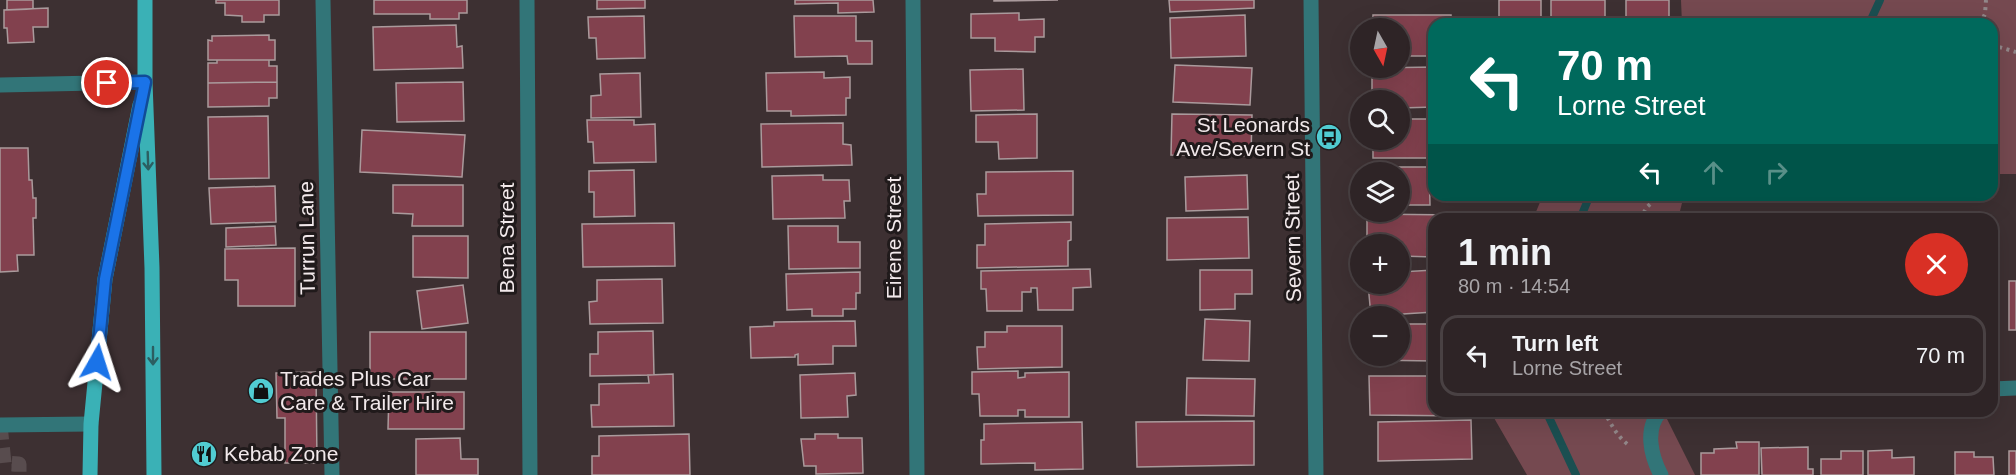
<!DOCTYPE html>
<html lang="en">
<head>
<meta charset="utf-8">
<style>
	body { margin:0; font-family:Helvetica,sans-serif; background:#362c2e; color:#f1f3f6; height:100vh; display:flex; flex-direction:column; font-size:22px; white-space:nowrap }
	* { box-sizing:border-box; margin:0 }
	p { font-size:20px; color:#a7a4a7 }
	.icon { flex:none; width:33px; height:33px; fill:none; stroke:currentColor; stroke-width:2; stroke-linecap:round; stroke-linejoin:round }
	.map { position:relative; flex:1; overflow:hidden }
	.details { position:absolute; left:1428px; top:213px; width:570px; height:204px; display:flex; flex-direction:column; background:#2e2426; border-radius:18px; box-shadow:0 6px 24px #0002,0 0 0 2px #494143 }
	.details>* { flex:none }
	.guide { position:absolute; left:1428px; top:18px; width:570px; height:183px; border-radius:18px; box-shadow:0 6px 24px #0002,0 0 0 2px #494143; background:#00695c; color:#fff; overflow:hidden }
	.needle { width:39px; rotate:171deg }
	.controls { position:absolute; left:1350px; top:18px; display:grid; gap:12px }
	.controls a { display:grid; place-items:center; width:60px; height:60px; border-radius:50%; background:#2e2426; box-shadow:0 6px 24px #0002,0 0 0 2px #494143; font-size:30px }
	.pin { position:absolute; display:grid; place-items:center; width:51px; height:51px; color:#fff; margin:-26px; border:3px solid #fff; border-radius:50%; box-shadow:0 2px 6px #0007 }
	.me { position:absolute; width:66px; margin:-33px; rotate:6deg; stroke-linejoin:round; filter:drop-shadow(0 0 4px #0008) }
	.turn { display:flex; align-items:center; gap:21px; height:126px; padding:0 30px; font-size:27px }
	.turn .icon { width:78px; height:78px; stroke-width:2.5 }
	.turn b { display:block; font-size:42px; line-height:51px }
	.lanes { display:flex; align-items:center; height:57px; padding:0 30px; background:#0003; justify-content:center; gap:30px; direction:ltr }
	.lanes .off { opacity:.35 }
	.round { display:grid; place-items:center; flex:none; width:63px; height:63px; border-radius:32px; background:#362c2e }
	.headline { display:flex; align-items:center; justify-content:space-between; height:102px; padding:0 30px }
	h1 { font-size:36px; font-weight:700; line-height:45px }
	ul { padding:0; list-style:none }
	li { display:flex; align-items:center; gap:18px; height:81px; margin:0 12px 9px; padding:0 18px; border:3px solid #494143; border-radius:18px }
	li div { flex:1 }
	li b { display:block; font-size:22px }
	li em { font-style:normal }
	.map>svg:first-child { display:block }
	.green { fill:#754950 }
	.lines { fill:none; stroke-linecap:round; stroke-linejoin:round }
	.stream { stroke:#1b4f51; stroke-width:8 }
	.building { fill:#82414e; stroke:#aa9a9c; stroke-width:1.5 }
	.minor-tunnel { stroke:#584c4e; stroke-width:15; stroke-dasharray:15 8; stroke-linecap:butt }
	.path { stroke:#928789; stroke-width:4; stroke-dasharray:3 4.5; stroke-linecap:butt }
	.minor { stroke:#327578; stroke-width:15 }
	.major { stroke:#3ab1b6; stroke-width:15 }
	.oneway { stroke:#2c5e61 }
	.route-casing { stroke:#114b97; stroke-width:15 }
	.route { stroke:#1a73e8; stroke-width:10 }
	.labels { text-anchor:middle; stroke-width:6; stroke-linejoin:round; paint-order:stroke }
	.poi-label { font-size:21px; fill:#f2e9eb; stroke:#201a1b; text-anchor:start }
	.street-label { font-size:21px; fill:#f2e9eb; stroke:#201a1b }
</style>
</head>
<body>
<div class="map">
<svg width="2016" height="475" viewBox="0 0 2016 475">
	<rect width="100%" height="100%" fill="#3d3032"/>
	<!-- green -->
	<path class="green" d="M1681 0H2016V174H1992V24H1682Z
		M1543 195H1684L1678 219H1533Z
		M1490 411H1663L1695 475H1527Z"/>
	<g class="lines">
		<!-- stream -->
		<path class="stream" d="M1869 24 1880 0
			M1580 219 1590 195
			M1546 411 1576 475"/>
	</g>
	<!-- building -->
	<path class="building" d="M7 0H33V9L7 10Z
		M216 0H279V15H264V22H242V16L225 15V3H216Z
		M374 0H467V13H459V19H430V14H374Z
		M597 0H645V8L597 9Z
		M795 0H873L874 12 838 13V3L795 4Z
		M994 0H1058L994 1Z
		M1169 0H1254V8L1170 12Z
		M1499 0H1541V24H1499Z
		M1551 0H1605V24H1551Z
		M1626 0H1669V24H1626Z
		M48 8V27H33L34 42 8 43 7 28H4V10Z
		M1019 13V20L1044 19V37H1035V52L995 51V38H971V14Z
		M1245 15 1246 56 1171 58 1170 18Z
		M1373 15H1451V24H1434V56H1400V28H1373Z
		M644 16 645 58 597 59 596 38H589L588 17Z
		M794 16H856V41H872V64H848L847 56 795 57Z
		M456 25 457 47 462 46 463 68 374 70 373 27Z
		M269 35V40H275V60H208V40L212 41V36Z
		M217 60H269V66H277V82L208 83V63H217Z
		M1175 65 1252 68 1250 105 1173 102Z
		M1434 67V107L1400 108V100H1372V68Z
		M1023 69 1024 110 971 111 970 70Z
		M824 72V78L850 77V98H846V115L791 116V111H767L766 73Z
		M640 73 641 117 591 118V96L601 95 600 74Z
		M277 82V98H269V106L208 107V83Z
		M463 82 464 121 397 122 396 83Z
		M1037 114V158L999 159 998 142H976V115Z
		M1172 114 1252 115 1251 156 1171 155Z
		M268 116 269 178 209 179 208 117Z
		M1400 119H1428V158H1373V140H1400Z
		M587 120H634V125L655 124 656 162 594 163 593 142H588Z
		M843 123V144L851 145 852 165 762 167 761 124Z
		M362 130 465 135 462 177 360 172Z
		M0 148H28L29 180H32L33 198H36V218H33L34 255H17L18 271 0 272Z
		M1370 167H1429L1430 205H1400V172H1370Z
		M634 170 635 216 594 217V192H589V171Z
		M1073 171V215L978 216 977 194H986V172Z
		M823 175V180H849L850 201H844L845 218 773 219 772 176Z
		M1247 175 1248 209 1186 211 1185 177Z
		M393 185H463V226H412L413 214 393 213Z
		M275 186 276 222 211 224 209 188Z
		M1367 214 1457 215V219H1434V257L1400 256V244H1367Z
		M1248 217 1249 258 1167 260V218Z
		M1071 222V240L1068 241V266L977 268V245H985V224Z
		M674 223 675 266 583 267 582 224Z
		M275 226 276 245 226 247V228Z
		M788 226H838V242H860V268L789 269Z
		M413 236H468V278L413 277Z
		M295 248V306H238V280H225V249Z
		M1090 269 1091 287 1073 288V310H1038L1037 288H1031V292H1022V311H987L986 289H981V271Z
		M1200 270H1252V294H1235V309L1200 310Z
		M1434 270V312L1371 316 1368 284H1400V272Z
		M860 272V293H856V309H843V316H812V309L787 310 786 274Z
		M1992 273H1997L1998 333H1992Z
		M662 279 663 323 590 324 589 302 597 301V280Z
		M2009 281H2016V330H2009Z
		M463 285 468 323 422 329 417 291Z
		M1205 319 1250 321 1249 361 1203 360Z
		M855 321 856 346H833V364L798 365V354L795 355V357L751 358 750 327 774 326V322Z
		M1400 324H1434V361L1370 360V356H1400Z
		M1007 326H1062V367L978 369 977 347H985V332H1007Z
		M653 331 654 375 590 376V354H598V332Z
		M370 332H466V379H370Z
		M1018 371V378L1025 377V373L1069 372V417H1025V410H1018V416H980L979 394H972V372Z
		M316 372 317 463H285V418H277L276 373Z
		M855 373 856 395 847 396 848 417 801 418 800 375Z
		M673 374 674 426 592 427 591 405H599V384L649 383 648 375Z
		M1369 376H1434V411H1468V416L1370 415Z
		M1187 378 1255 379 1254 416 1186 415Z
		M389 392H464V429H388Z
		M1471 420 1472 459 1378 461V422Z
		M1254 421V465L1137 467 1136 422Z
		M1082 422 1083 469 1035 470V463L981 464V440H984V424Z
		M689 434 690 475H592V456H599V436Z
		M815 434H838V438H862L863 473 816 474V466H804L801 439H815Z
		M460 438 461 459H478V475H416V439Z
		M1736 442H1759V475H1701V453H1714V449L1737 448Z
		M1808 447V469H1813V475H1762L1761 448Z
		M1892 450V458L1914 457V475H1868V451Z
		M1841 451H1863V475H1821V459H1841Z
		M2009 451H2016V475H2009Z
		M1955 452H1974V457H1993L1994 475H1955Z"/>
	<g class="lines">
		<!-- minor-tunnel -->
		<path class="minor-tunnel" d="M0 425 4 463 19 464V475"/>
		<!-- path -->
		<path class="path" d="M1980 24 1985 14 1986 0
			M1992 45 2016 52
			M1640 219 1647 207 1660 195
			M1604 411C1611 424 1617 437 1630 446"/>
		<!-- minor -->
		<path class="minor" d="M323 0 332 475
			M527 0 530 475
			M913 0 917 475
			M1311 0 1316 475
			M0 85 145 82
			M1992 389 2016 388
			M0 425 91 424
			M1661 475C1651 456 1644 428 1661 411"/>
		<!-- major -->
		<path class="major" d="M145 0V82L152 268 154 475
			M90 475 91 424 105 279 140 105"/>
	</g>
	<!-- one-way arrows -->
	<defs><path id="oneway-shaft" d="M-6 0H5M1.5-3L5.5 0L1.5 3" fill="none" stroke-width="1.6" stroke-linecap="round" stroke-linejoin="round" transform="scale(1.5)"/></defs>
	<g class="oneway">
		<use href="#oneway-shaft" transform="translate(148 161) rotate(88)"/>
		<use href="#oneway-shaft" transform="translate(153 356) rotate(90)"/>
	</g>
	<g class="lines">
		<!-- route casing -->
		<g class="route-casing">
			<path id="route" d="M97 362 105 279 145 82 107 83"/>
		</g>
		<!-- route -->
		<use href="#route" class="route"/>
	</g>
	<!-- icons -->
	<defs>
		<g id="bus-disc" transform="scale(1.35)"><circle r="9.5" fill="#51ccd2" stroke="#201a1b"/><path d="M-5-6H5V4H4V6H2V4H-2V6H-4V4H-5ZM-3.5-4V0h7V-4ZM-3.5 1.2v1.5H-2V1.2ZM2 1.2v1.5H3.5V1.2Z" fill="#111"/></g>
		<g id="shop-disc" transform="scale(1.35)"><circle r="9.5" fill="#51ccd2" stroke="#201a1b"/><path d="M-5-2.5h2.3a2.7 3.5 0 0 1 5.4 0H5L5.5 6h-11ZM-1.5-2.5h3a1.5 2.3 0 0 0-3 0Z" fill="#111"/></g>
		<g id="restaurant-disc" transform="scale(1.35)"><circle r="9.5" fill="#51ccd2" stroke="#201a1b"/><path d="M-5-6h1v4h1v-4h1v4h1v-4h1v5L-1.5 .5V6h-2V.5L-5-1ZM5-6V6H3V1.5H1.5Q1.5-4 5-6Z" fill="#111"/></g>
	</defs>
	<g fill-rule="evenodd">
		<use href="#bus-disc" x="1329" y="137"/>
		<use href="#shop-disc" x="261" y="391"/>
		<use href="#restaurant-disc" x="204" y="454"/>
	</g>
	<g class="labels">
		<!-- poi labels -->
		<g class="poi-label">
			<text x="1310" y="132" text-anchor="end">St Leonards<tspan x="1310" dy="24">Ave/Severn St</tspan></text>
			<text x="280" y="386">Trades Plus Car<tspan x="280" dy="24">Care &amp; Trailer Hire</tspan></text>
			<text x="224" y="461">Kebab Zone</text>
		</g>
		<!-- street labels -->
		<g class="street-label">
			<text transform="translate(307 238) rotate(-91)" y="7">Turrun Lane</text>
			<text transform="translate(507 238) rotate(-90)" y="7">Bena Street</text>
			<text transform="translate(894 238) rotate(-90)" y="7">Eirene Street</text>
			<text transform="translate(1293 238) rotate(-91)" y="7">Severn Street</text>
		</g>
	</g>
</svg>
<div class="controls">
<a><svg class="needle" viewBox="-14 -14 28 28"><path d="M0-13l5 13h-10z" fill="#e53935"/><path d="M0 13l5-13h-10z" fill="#a7a4a7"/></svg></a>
<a><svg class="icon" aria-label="search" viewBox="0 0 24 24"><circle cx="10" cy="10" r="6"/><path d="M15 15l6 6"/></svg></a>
<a><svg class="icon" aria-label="layers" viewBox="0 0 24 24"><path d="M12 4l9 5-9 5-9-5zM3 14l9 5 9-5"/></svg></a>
<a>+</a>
<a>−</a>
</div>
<div class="pin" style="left:107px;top:83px;background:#d93025"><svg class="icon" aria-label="arrive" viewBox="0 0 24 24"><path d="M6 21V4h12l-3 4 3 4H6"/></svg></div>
<svg class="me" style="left:97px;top:362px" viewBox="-20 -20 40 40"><path d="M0-17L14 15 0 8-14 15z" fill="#1a73e8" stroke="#fff" stroke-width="4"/></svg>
<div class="guide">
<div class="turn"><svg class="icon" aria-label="left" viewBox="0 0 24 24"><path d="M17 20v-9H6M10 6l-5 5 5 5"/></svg><div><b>70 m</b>Lorne Street</div></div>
<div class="lanes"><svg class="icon" aria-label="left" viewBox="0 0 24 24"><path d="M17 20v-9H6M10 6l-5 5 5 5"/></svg><svg class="icon off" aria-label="ahead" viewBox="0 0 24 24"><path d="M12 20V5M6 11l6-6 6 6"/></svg><svg class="icon off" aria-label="right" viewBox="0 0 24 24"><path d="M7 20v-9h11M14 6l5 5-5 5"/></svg></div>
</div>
<section class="details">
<div class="headline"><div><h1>1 min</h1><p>80 m · 14:54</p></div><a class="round" style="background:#d93025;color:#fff"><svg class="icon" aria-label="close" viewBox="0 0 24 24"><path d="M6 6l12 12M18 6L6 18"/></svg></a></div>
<ul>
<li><svg class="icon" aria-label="left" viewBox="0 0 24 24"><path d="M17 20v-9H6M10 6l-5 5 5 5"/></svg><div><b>Turn left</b><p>Lorne Street</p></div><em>70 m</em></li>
</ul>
</section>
</div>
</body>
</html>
